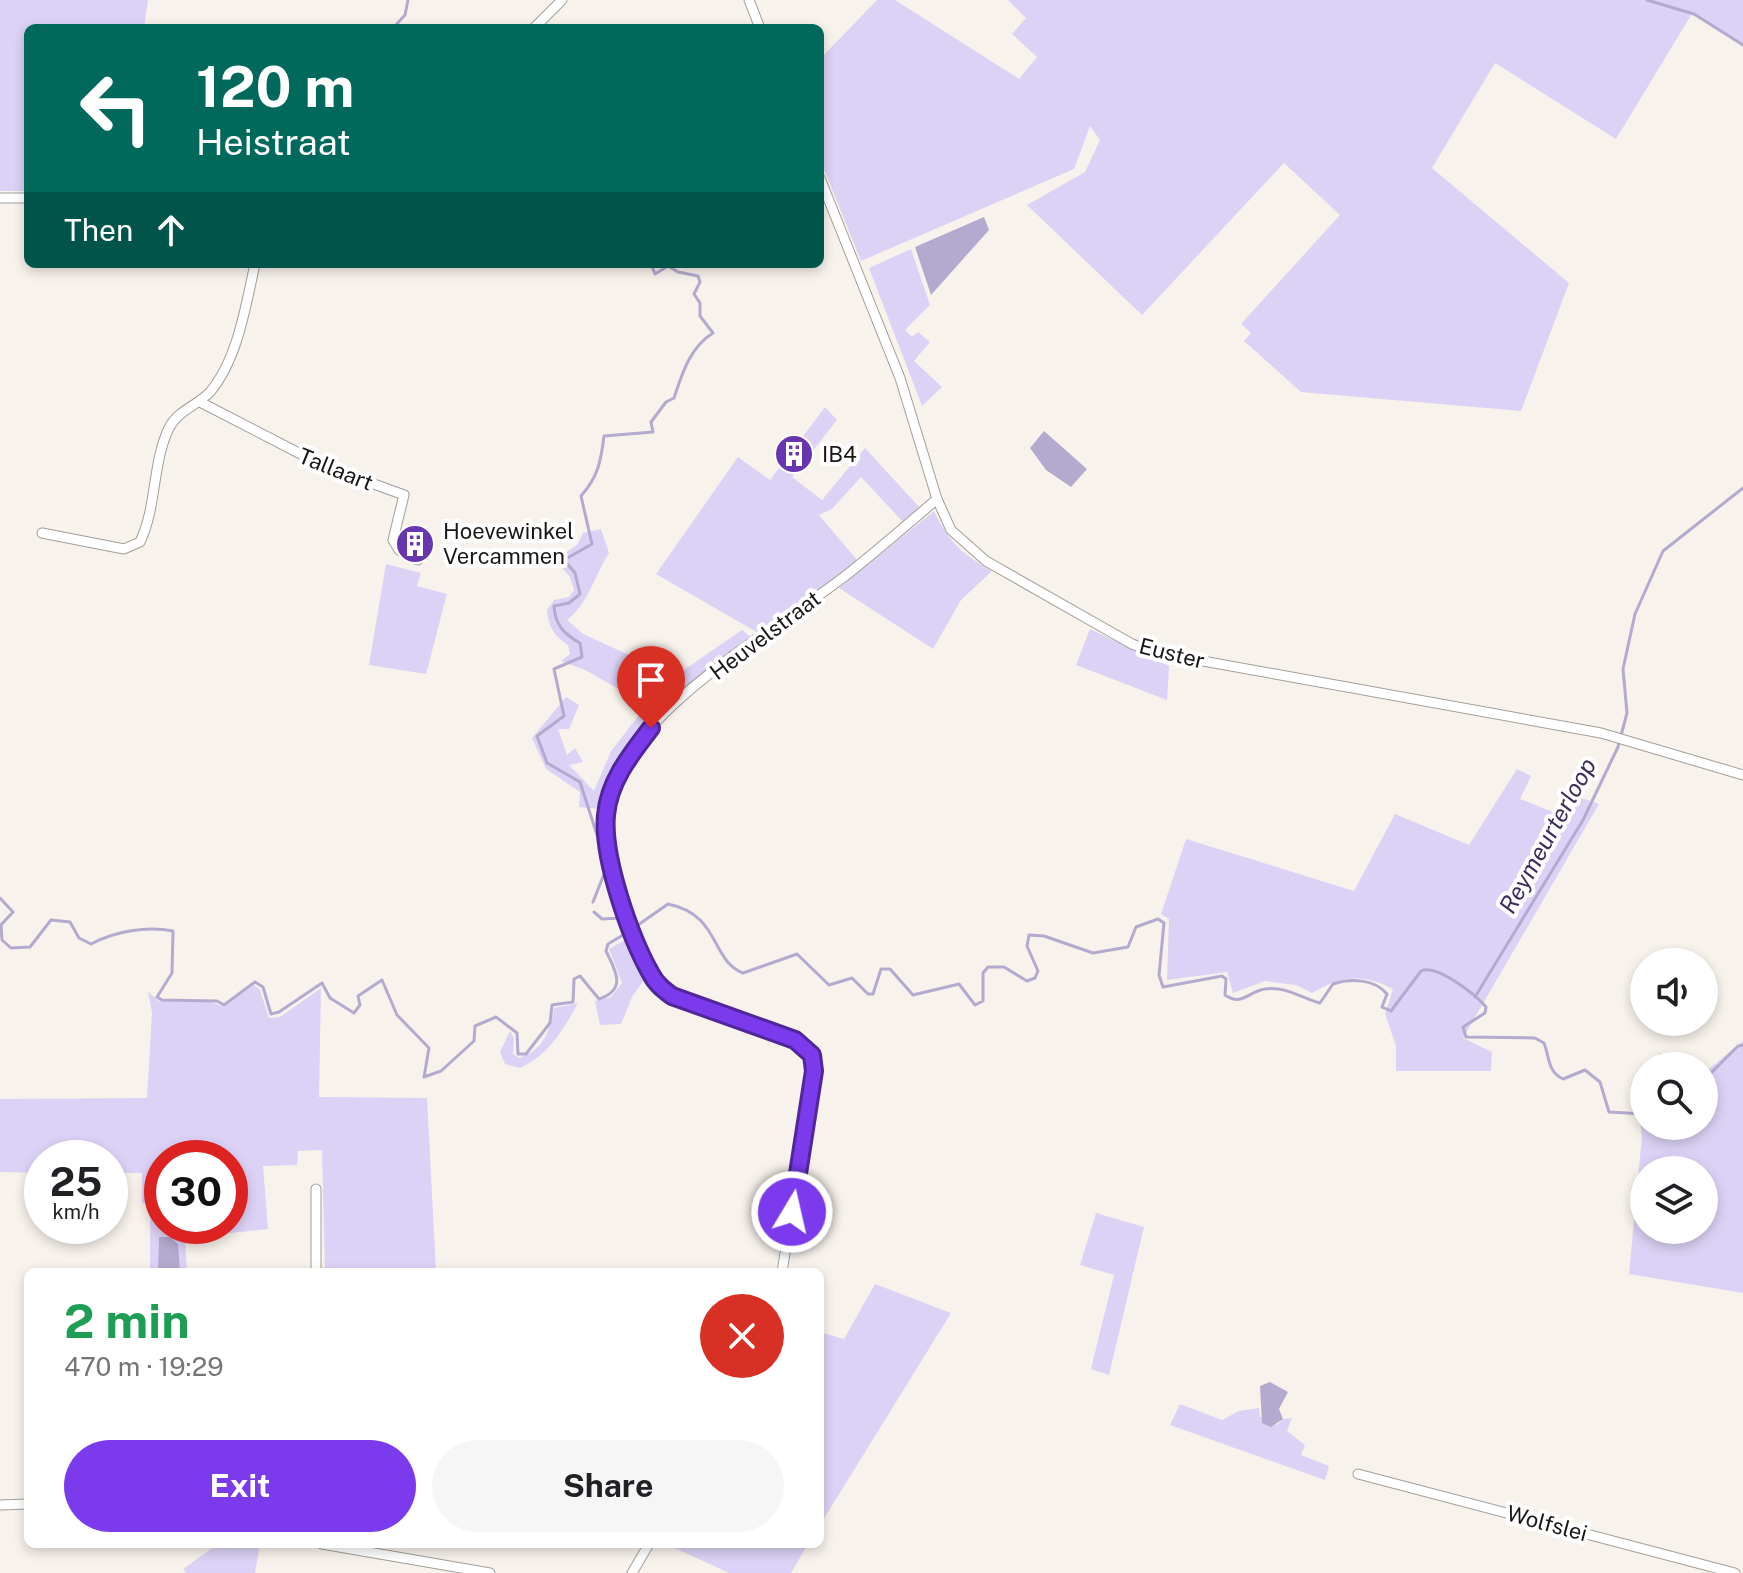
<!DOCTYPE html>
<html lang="en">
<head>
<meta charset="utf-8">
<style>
	body { margin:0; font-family:"Public Sans",sans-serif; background:#f6f6f6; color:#202124; height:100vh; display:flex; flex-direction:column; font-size:30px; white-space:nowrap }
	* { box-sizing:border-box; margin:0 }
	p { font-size:26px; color:#757577 }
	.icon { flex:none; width:44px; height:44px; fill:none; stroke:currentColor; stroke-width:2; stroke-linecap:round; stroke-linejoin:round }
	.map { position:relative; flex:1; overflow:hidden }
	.sheet { position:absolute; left:24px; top:1268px; width:800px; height:280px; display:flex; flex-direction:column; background:#fff; border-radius:12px; box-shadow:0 4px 12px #0003 }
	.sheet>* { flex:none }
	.top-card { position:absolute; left:24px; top:24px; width:800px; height:244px; border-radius:12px; box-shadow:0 4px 12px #0003; background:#00695c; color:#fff; overflow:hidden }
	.buttons { position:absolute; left:1630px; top:948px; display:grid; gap:16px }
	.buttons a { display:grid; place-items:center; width:88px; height:88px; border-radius:50%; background:#fff; box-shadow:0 4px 12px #0003; font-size:40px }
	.speed { position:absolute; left:24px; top:1140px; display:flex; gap:16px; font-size:40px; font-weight:700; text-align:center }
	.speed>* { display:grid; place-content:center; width:104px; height:104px; border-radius:50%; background:#fff; box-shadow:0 4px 12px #0003; line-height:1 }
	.speed small { font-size:20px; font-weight:400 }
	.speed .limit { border:12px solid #d22; background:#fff; color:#111 }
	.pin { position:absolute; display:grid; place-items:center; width:68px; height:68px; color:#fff; margin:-82px -34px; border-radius:50% 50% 50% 0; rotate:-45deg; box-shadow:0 0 8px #0007 }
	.pin .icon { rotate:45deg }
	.me { position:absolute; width:88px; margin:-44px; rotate:9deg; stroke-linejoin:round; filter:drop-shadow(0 0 6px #0008) }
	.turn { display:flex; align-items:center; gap:28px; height:168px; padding:0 40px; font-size:36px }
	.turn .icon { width:104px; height:104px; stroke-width:2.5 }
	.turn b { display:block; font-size:56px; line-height:68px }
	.then { display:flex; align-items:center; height:76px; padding:0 40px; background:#0003; gap:16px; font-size:30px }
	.round { display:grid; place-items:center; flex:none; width:84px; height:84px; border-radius:42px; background:#f6f6f6 }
	.overview { display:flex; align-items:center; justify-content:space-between; height:136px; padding:0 40px }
	h1 { font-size:48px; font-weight:700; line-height:60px; color:#1e9e55 }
	.button { display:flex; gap:16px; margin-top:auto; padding:16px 40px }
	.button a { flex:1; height:92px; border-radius:48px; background:#7c3aed; color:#fff; font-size:32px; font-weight:700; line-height:92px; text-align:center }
	.button a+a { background:#f6f6f6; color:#202124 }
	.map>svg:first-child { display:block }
	.green { fill:#dcd2f6; fill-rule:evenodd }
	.water { fill:#b4aacf }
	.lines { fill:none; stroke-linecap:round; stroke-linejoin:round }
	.stream { stroke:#b4aacf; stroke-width:3 }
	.minor-casing { stroke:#a39e98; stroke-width:11 }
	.minor { stroke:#fff; stroke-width:9 }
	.route-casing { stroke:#51269a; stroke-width:20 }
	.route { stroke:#7c3aed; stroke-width:14 }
	.labels { text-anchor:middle; stroke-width:8; stroke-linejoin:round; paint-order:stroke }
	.poi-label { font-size:22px; fill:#191715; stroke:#fff; text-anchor:start }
	.street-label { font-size:22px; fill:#191715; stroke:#fff }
	.water-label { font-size:24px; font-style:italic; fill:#3d2d5d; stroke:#fff }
</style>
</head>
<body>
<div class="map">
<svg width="1743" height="1573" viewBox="0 0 1743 1573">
	<rect width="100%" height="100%" fill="#f8f2ec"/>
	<!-- green -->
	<path class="green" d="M0 0H148L144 28H28V191H0Z
		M877 0H895L1019 79 1037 57 1012 34 1026 18 1008 0H1743V46L1693 12 1616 139 1495 63 1432 168 1569 283 1521 411 1301 392 1244 341 1251 333 1241 324 1340 215 1284 163 1142 315 1027 205 1085 172 1100 140 1090 126 1074 169 861 261 820 159V59Z
		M911 249 930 305 905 330 912 337 918 332 930 342 914 361 942 387 922 406 869 268Z
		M825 407 837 420 792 477 822 500 865 448 920 508 903 522 861 477 832 509 819 515 858 561 760 634 656 574 738 457 770 480Z
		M934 511C948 541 963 555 992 571L961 600 933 649 839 588Z
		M601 529 609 553C595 575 588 604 567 620L583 634 675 676 742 630 752 638C695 683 617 733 600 809L579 807 580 792 546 769 532 738 566 697 579 705 569 729H558L567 755 575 748 583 762 569 765 594 791 611 751 647 705 585 670 561 661 570 654 568 645C554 636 548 626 547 610L554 600 569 597 574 590 570 577 559 564 562 555 577 545 583 533Z
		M386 564 421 573 417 586 447 594 426 674 369 665Z
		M1090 629 1169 666 1167 700 1076 665Z
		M1517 769 1531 776 1520 799 1563 816 1573 795 1599 804 1463 1038 1492 1052 1491 1071H1396V1046L1385 1014 1393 989C1362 973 1341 976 1312 993L1296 985 1265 981 1233 993 1227 972 1167 980 1169 919 1161 914 1186 839 1354 891 1395 814 1469 845Z
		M630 937 646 977 632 997 621 1024 600 1025 595 1001 611 997 622 983 609 949Z
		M254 985 260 990 269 1018 280 1017 321 988 319 1097 427 1098 436 1272H325L322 1150 298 1151 297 1165 263 1166 268 1229 185 1238 187 1272H150V1204L142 1203V1173H110V1158H42V1173L0 1172V1099L147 1098 152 1013 148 992 159 1001 211 1002 224 1007ZM162 1158H230V1226H162Z
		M578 1003C563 1030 549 1055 520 1068L505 1064 500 1052 510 1031 514 1038 513 1054 519 1058C543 1050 550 1032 554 1008Z
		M1743 1041V1293L1629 1274 1642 1136 1638 1108 1644 1069V1126H1704V1073ZM1644 1170H1704V1230H1644Z
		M1096 1213 1144 1227 1109 1375 1091 1369 1114 1275 1080 1265Z
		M875 1284 951 1313 820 1525V1332L844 1339Z
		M1180 1404 1222 1420 1239 1411 1259 1408 1260 1417 1277 1425 1283 1419 1292 1418 1287 1431 1305 1445 1301 1455 1329 1466 1325 1480 1170 1425Z
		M218 1544H260L255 1573H186L183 1569Z
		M666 1544H808L791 1573H729Z"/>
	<!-- water -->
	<path class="water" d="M984 217 989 230 931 295 915 247Z
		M1044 431 1087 469 1071 487 1046 470 1030 448Z
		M159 1237H170L178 1244 180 1272H158Z
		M1270 1382 1288 1392 1279 1409 1283 1419 1271 1427 1262 1423 1260 1386Z"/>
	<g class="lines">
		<!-- stream -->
		<path class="stream" d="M1647 0 1694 14 1743 45
			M393 28 405 15 408 0
			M0 898 13 912 1 925 2 940 11 948 30 947 51 920 70 922 79 938 91 944C115 931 147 926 173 931L172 973 157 997 162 1000 217 1001 224 1005 255 982 263 987 271 1014 279 1012 322 983 330 998 354 1013 360 1005 358 996 382 980 397 1015 429 1048 424 1077 441 1071 474 1041 475 1026 496 1017 517 1033 518 1054H526L550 1023 552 1005 573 1002 574 979 580 976 599 999C628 989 615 970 606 951L608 944 628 932 621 918 602 919 594 912
			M593 902 606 869 602 842 598 838 580 782 547 763 537 736 564 716 554 669 582 657 580 643C564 634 555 625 554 606L569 603 580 594 575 573 564 560 592 544 581 496C598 477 601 461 604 436L653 432 651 422 666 402 674 398C682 374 690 347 713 333L700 316V303L694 294 700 282 698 276 678 272 668 266 655 274 651 264
			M638 925 668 904C721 915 710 960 743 973L797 954 829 985 852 978 868 994H873L881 969H890L913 995 959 984 975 1005 983 1001V973L988 967H1004L1027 981 1035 978 1038 971 1027 946 1029 935 1044 936 1093 953 1128 947 1136 927 1158 919 1164 923 1159 975 1163 987 1222 976 1226 979 1225 995C1242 1007 1249 991 1265 989 1287 986 1300 998 1320 1003L1333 984C1350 978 1375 979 1387 994L1382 1007 1391 1011 1421 971C1436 963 1476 995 1486 1007L1485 1013 1463 1027 1466 1037 1535 1038 1544 1043C1550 1058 1547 1071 1563 1079L1585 1070 1600 1082 1609 1112 1644 1114
			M1475 997 1583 820 1618 747 1627 713 1623 669 1635 614 1663 551 1743 488
			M1650 1066 1661 1055 1676 1066
			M1704 1080 1738 1046 1743 1045"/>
		<!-- minor casing -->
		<g class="minor-casing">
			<path id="minor" d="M749 0 760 28
				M534 28 562 0
				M820 178 900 378 937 499 951 530 986 561 1132 644 1153 652 1601 733 1743 775
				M0 198H28
				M200 402 322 465 404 495 393 540 399 550 418 560
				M42 533 124 549 140 542C157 507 152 463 169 428 178 410 197 406 210 392 238 359 246 304 255 264
				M316 1189V1272
				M782 1272 814 1071 812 1055C785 1017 687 1021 656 981 640 963 634 932 626 909 613 872 598 830 611 791 640 703 778 629 849 573 879 549 908 524 937 499
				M1358 1474 1735 1573
				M0 1505 28 1504
				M322 1544 490 1573
				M632 1573 649 1544"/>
		</g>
		<!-- minor -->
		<use href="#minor" class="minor"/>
	</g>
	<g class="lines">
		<!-- route casing -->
		<g class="route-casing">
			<path id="route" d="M651 728C631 754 609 781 606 815 602 857 630 937 651 974 656 984 664 990 672 996L795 1040 812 1055 814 1071 792 1212"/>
		</g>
		<!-- route -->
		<use href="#route" class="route"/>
	</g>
	<!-- icons -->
	<defs>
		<g id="building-disc" transform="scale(2)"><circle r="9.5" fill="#6736ae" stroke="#fff"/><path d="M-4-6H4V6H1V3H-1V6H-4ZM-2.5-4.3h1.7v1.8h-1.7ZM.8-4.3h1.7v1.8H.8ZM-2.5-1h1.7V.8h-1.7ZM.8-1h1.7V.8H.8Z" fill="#fff"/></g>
	</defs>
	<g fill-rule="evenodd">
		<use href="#building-disc" x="794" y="454"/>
		<use href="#building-disc" x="415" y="544"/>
	</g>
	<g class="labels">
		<!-- poi labels -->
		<g class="poi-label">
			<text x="822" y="462">IB4</text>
			<text x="443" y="539">Hoevewinkel<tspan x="443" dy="25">Vercammen</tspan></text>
		</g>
		<!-- street labels -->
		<g class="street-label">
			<text transform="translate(336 469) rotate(22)" y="8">Tallaart</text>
			<text transform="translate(765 635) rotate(-37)" y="8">Heuvelstraat</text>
			<text transform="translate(1172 653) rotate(14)" y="8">Euster</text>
			<text transform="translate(1547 1523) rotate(15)" y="8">Wolfslei</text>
		</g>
		<!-- water labels -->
		<g class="water-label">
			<text transform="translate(1548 836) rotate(-61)" y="8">Reymeurterloop</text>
		</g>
	</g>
</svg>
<div class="buttons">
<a><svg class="icon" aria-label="sound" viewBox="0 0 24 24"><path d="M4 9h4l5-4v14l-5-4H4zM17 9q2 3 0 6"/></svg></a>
<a><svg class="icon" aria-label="search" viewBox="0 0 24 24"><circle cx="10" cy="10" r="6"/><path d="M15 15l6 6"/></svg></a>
<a><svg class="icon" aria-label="layers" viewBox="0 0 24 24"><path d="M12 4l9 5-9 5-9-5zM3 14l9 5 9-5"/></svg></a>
</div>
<div class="speed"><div>25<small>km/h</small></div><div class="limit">30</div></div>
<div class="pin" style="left:651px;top:728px;background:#d93025"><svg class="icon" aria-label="arrive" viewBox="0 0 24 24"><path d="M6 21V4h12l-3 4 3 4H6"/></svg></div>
<svg class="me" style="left:792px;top:1212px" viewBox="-20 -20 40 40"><circle r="17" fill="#7c3aed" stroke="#fff" stroke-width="3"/><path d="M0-11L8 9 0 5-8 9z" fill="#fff"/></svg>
<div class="top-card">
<div class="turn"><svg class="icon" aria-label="left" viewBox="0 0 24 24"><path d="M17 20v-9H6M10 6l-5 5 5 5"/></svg><div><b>120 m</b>Heistraat</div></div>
<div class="then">Then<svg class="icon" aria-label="ahead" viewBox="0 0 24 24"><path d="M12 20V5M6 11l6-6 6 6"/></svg></div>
</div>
<section class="sheet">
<div class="overview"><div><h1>2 min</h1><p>470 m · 19:29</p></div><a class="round" style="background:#d93025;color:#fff"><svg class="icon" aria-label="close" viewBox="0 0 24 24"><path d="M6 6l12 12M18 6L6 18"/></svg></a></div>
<div class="button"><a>Exit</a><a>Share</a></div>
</section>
</div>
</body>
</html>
